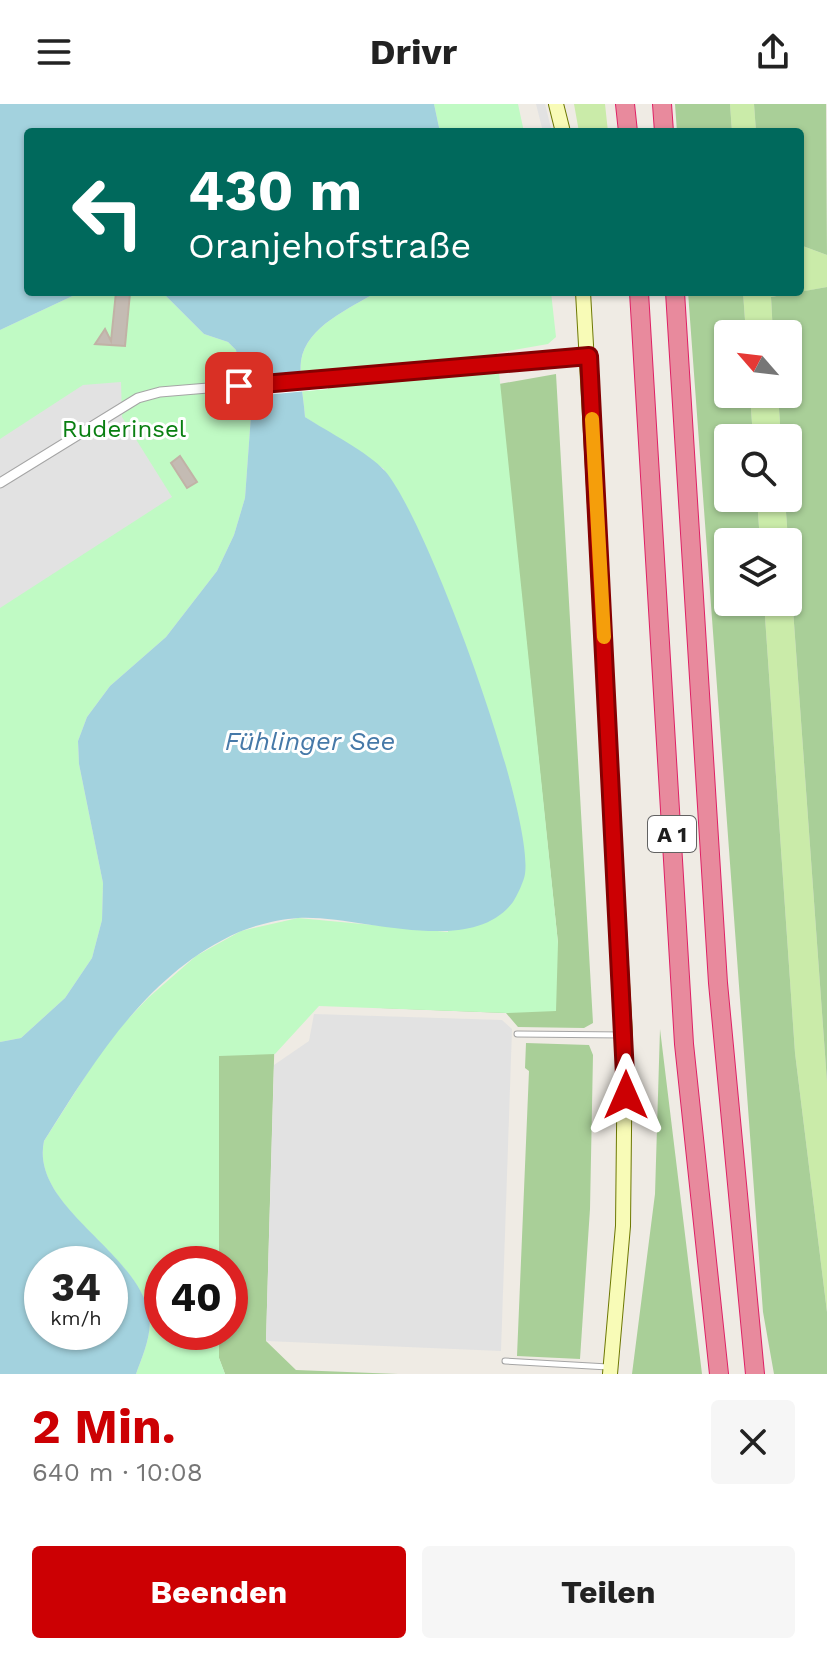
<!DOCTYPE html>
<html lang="de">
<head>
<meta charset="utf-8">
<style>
	body { margin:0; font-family:"Work Sans",sans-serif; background:#f6f6f6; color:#222; height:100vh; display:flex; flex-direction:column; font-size:30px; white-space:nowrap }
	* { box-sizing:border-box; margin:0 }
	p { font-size:26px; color:#767676 }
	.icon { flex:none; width:44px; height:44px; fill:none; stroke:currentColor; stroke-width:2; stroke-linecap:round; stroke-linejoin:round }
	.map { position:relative; height:1270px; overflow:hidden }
	.side { display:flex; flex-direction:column; background:#fff; flex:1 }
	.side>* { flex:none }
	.hud { position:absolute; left:24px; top:24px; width:780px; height:168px; border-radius:8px; box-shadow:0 2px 6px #0004; background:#00695c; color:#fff; overflow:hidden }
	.needle { width:52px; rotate:298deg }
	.tools { position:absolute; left:714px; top:216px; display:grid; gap:16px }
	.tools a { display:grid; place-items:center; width:88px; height:88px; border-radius:8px; background:#fff; box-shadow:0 2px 6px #0004; font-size:40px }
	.speed { position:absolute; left:24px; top:1142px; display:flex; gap:16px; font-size:40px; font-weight:700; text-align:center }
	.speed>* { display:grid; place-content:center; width:104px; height:104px; border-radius:50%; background:#fff; box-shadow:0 2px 6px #0004; line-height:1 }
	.speed small { font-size:20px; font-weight:400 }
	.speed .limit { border:12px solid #d22; background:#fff; color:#111 }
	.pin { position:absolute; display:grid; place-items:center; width:68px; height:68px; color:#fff; margin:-34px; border-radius:16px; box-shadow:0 4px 12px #0006 }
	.me { position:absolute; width:88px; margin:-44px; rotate:0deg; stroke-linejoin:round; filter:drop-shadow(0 0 6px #0008) }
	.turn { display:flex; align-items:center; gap:28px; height:168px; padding:0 32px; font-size:36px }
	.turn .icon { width:104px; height:104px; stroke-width:2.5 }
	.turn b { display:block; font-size:56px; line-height:68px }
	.round { display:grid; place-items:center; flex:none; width:84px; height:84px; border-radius:8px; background:#f6f6f6 }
	.overview { display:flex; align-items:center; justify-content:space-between; height:136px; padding:0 32px }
	h1 { font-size:48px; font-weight:700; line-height:60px; color:#cc0003 }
	.cta { display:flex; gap:16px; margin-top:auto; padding:16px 32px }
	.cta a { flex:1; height:92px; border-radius:8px; background:#cc0003; color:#fff; font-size:32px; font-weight:700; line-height:92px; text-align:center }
	.cta a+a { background:#f6f6f6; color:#222 }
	header { display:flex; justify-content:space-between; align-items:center; height:104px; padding:0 32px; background:#fff; font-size:36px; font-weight:700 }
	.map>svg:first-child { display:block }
	.grass { fill:#caeba9 }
	.forest { fill:#a9cf98 }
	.park { fill:#c0fac4 }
	.parking { fill:#e2e2e2 }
	.water { fill:#a3d2de; fill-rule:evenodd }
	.pier { fill:#fff }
	.building { fill:#c4bbb3; stroke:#c1b2a6; stroke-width:2 }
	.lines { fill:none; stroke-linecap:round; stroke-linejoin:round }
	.lane-casing { stroke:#a5a5a5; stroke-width:7 }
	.street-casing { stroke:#a5a5a5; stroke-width:11 }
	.secondary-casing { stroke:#6d7803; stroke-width:16 }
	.highway-casing { stroke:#de2165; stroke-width:20 }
	.lane { stroke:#fff; stroke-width:5 }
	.street { stroke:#fff; stroke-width:9 }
	.secondary { stroke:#f8fbb7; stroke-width:14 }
	.highway { stroke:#e88a9d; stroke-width:18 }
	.route-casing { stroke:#850002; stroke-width:20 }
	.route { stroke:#cc0003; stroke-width:14 }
	.slow { stroke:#f59e0b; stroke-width:14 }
	.labels { text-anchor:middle; stroke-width:6; stroke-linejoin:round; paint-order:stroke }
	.shield { fill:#fff; stroke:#626262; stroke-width:2 }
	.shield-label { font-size:22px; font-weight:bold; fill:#1e1e1e }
	.park-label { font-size:24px; fill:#097f11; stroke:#fff }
	.water-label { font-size:26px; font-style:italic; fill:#4679a8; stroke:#fff }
</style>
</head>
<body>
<header><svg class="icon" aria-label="menu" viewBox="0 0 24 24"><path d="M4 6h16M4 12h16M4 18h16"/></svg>Drivr<svg class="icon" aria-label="share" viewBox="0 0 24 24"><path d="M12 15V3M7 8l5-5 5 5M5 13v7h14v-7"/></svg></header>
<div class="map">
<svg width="827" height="1270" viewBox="0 0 827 1270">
	<rect width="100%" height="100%" fill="#efebe4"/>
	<!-- grass -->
	<path class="grass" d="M574 0H605L608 28H579Z
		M730 0H754L756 28H732Z
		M800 141 827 151V183L800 188Z
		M743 188H799L771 193 773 230H746Z
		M750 290H778L781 334H753Z
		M757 394H785L827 978V1208L795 949 764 498H788V438H760Z"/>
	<!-- forest -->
	<path class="forest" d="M675 0H730L732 28H677Z
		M754 0H826L827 151 800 141V28H756Z
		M827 183V978L785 394H788V334H781L778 290H788V230H773L771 193Z
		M688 188H743L746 230H728V290H750L753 334H728V394H757L760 438H728V498H764L795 949 827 1208V1270H774L763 1208Z
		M556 270 593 919 584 924 518 923 506 909 381 904 406 867 558 839 499 280Z
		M275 921 266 1237 296 1266 398 1270H225L219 1254V1228H230V1160H219V934Z
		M660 925 702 1270H632L655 1090Z
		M526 939 589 941 593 951 590 1105 580 1255 517 1252 529 967 525 964Z"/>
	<!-- park -->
	<path class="park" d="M434 0H518L524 28H440Z
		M81 188H162L204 230 228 238 236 246 240 269 252 297 245 394 234 431 217 467 166 533 110 582 87 613 78 637 79 660 103 779 102 816 92 854 65 894 21 934 0 938V226Z
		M377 188H551L556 233 548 240 497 249 558 839 556 907 507 909 319 902 275 950 219 952V1160H162V1228H219V1254L225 1270H136C142 1253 153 1229 149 1210 136 1146 30 1103 44 1037L109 935 148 894 196 852 241 827 298 814 448 828 384 365 305 313C304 296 299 274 301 257 306 222 351 204 377 188Z"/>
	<!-- parking -->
	<path class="parking" d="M536 0H545L552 28H543Z
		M121 278 122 313 172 393 0 504V335L83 281Z
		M314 910 502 916 512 925 501 1247 266 1237 274 961 309 937Z"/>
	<!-- water -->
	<path class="water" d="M0 0H434L440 28H28V188H81L0 226Z
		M162 188H377C351 204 306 222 301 257 299 274 304 296 305 313 328 328 368 348 385 367 427 415 534 708 525 770 524 777 517 792 513 798 470 855 357 810 298 814 281 815 255 821 239 828 147 869 95 956 44 1037 30 1103 137 1146 149 1210 153 1229 142 1253 136 1270H0V938L21 934 65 894 92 854 102 816 103 779 79 660 78 637 87 613 110 582 166 533 217 467 234 431 245 394 252 297 240 269 236 246 228 238 204 230ZM42 1160H110V1228H42Z"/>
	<!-- pier -->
	<path class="pier" d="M327 265 328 285 210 296 208 276Z"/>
	<!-- building -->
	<path class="building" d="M116 188 130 189 125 242 95 240 105 225 111 237Z
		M180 352 197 378 187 384 171 359Z"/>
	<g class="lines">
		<!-- lane casing -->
		<g class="lane-casing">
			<path id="lane" d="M517 930 624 931
				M505 1257 608 1263"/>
		</g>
		<!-- street casing -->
		<g class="street-casing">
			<path id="street" d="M0 379 138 294 160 288 589 252"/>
		</g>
		<!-- secondary casing -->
		<g class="secondary-casing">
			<path id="secondary" d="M556 0 563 28
				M583 188 625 932 623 1122 610 1270"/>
		</g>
		<!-- highway casing -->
		<g class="highway-casing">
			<path id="highway" d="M625 0 628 28
				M662 0 664 28
				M639 188 684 940 719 1270
				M675 188 718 879 755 1270"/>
		</g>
		<!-- lane -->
		<use href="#lane" class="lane"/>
		<!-- street -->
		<use href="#street" class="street"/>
		<!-- secondary -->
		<use href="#secondary" class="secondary"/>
		<!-- highway -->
		<use href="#highway" class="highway"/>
	</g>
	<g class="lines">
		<!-- route casing -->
		<g class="route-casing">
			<path id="route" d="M239 282 589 252 626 991"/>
		</g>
		<!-- route -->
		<use href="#route" class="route"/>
		<!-- slow -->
		<path class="slow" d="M592 315 604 533"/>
	</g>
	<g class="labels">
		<!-- shield labels -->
		<rect class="shield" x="648" y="712" width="48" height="36" rx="6"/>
		<g class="shield-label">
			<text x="672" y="738">A 1</text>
		</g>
		<!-- park labels -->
		<g class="park-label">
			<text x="124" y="333">Ruderinsel</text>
		</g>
		<!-- water labels -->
		<g class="water-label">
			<text x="310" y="646">Fühlinger See</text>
		</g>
	</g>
</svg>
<div class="tools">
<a><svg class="needle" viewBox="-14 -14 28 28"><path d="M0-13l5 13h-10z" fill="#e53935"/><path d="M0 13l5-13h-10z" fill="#767676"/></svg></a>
<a><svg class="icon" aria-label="search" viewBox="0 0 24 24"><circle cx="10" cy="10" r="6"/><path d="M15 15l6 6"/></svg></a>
<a><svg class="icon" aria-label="layers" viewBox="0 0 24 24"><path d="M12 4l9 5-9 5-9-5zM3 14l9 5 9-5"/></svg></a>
</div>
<div class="speed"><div>34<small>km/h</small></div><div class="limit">40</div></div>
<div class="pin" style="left:239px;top:282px;background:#d93025"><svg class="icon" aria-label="arrive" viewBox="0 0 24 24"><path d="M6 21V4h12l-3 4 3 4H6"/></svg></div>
<svg class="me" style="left:626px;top:991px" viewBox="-20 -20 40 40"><path d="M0-17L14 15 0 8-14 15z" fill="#cc0003" stroke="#fff" stroke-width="4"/></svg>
<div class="hud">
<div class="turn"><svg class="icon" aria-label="left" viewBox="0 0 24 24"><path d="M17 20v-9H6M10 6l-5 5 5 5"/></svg><div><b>430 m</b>Oranjehofstraße</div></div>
</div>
</div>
<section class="side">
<div class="overview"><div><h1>2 Min.</h1><p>640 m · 10:08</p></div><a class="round"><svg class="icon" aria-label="close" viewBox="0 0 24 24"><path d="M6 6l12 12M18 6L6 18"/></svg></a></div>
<div class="cta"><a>Beenden</a><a>Teilen</a></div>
</section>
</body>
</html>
